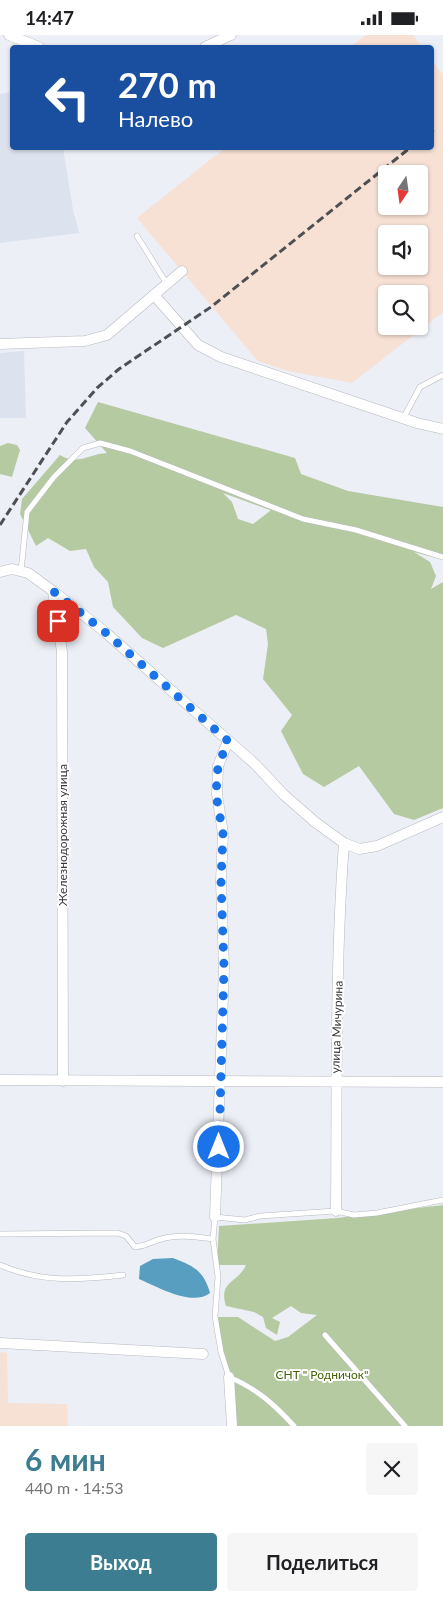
<!DOCTYPE html>
<html lang="ru">
<head>
<meta charset="utf-8">
<style>
	body { margin:0; font-family:Lato,sans-serif; background:#f6f6f6; color:#202124; height:100vh; display:flex; flex-direction:column; font-size:19px; white-space:nowrap }
	* { box-sizing:border-box; margin:0 }
	p { font-size:16px; color:#757577 }
	.icon { flex:none; width:28px; height:28px; fill:none; stroke:currentColor; stroke-width:2; stroke-linecap:round; stroke-linejoin:round }
	.map { position:relative; height:1391px; overflow:hidden }
	.side { display:flex; flex-direction:column; background:#fff; flex:1 }
	.side>* { flex:none }
	.hud { position:absolute; left:10px; top:10px; width:424px; height:105px; border-radius:5px; box-shadow:0 1px 4px #0004; background:#1a4fa0; color:#fff; overflow:hidden }
	.needle { width:32px; rotate:193deg }
	.tools { position:absolute; left:378px; top:130px; display:grid; gap:10px }
	.tools a { display:grid; place-items:center; width:50px; height:50px; border-radius:5px; background:#fff; box-shadow:0 1px 4px #0004; font-size:25px }
	.pin { position:absolute; display:grid; place-items:center; width:42px; height:42px; color:#fff; margin:-21px; border-radius:10px; box-shadow:0 2px 8px #0006 }
	.me { position:absolute; width:55px; margin:-28px; rotate:0deg; stroke-linejoin:round; filter:drop-shadow(0 0 4px #0008) }
	.turn { display:flex; align-items:center; gap:18px; height:105px; padding:0 25px; font-size:22px }
	.turn .icon { width:65px; height:65px; stroke-width:2.5 }
	.turn b { display:block; font-size:35px; line-height:42px }
	.round { display:grid; place-items:center; flex:none; width:52px; height:52px; border-radius:5px; background:#f6f6f6 }
	.overview { display:flex; align-items:center; justify-content:space-between; height:85px; padding:0 25px }
	h1 { font-size:30px; font-weight:700; line-height:38px; color:#3d7d91 }
	.button { display:flex; gap:10px; margin-top:auto; padding:10px 25px }
	.button a { flex:1; height:58px; border-radius:5px; background:#3d7d91; color:#fff; font-size:20px; font-weight:700; line-height:58px; text-align:center }
	.button a+a { background:#f6f6f6; color:#202124 }
	.status { display:flex; justify-content:space-between; align-items:center; height:35px; padding:0 25px; background:#fff; direction:ltr }
	.status svg { height:14px; fill:currentColor }
	.map>svg:first-child { display:block }
	.built { fill:#dce2ee }
	.industrial { fill:#f7e0d4; fill-rule:evenodd }
	.green { fill:#b6caa2; fill-rule:evenodd }
	.water { fill:#589ec0 }
	.lines { fill:none; stroke-linecap:round; stroke-linejoin:round }
	.lane-casing { stroke:#b6b9bf; stroke-width:6 }
	.street-casing { stroke:#b6b9bf; stroke-width:11 }
	.lane { stroke:#fff; stroke-width:5 }
	.street { stroke:#fff; stroke-width:10 }
	.rail { stroke:#4d4f52; stroke-width:3; stroke-dasharray:8 4; stroke-linecap:butt }
	.route { stroke:#1a73e8; stroke-width:9; stroke-dasharray:0 16.2 }
	.labels { text-anchor:middle; stroke-width:4; stroke-linejoin:round; paint-order:stroke }
	.street-label { font-size:12px; fill:#393a3d; stroke:#fff }
	.park-label { font-size:12px; fill:#426206; stroke:#fff }
</style>
</head>
<body>
<div class="status"><b>14:47</b><svg viewBox="0 0 49 12"><path d="M0 12V9h3v3zM5 12V6h3v6zM10 12V3h3v9zM15 12V0h3v12zM26 1h20v11H26zM47 4h2v5h-2z"/></svg></div>
<div class="map">
<svg width="443" height="1391" viewBox="0 0 443 1391">
	<rect width="100%" height="100%" fill="#eceff6"/>
	<!-- built -->
	<path class="built" d="M12 57V112L63 113 73 175 79 198 0 208V59Z
		M24 316 26 383H0V318Z"/>
	<!-- industrial -->
	<path class="industrial" d="M366 0H413L422 12H350Z
		M431 24 443 40V277L352 348 288 336 258 326 137 183 225 113 431 112ZM386 139H419V171H386ZM386 199H419V231H386ZM386 259H419V291H386Z
		M0 1317 7 1318 8 1368 67 1369 68 1391H0Z"/>
	<!-- green -->
	<path class="green" d="M98 367 295 423 301 439 348 456 443 472V525L414 517 430 527 436 541 431 554 443 547V773L414 785 394 779 359 731 324 752 303 739 281 696 292 680 263 644 268 609 266 594 236 580 163 613 142 603 113 572 108 547 94 532 86 514 70 516 48 503 36 511 20 479 22 464 60 420C78 431 88 419 107 418L85 393ZM223 458 270 475V476L253 489 238 484 232 467Z
		M8 408 17 410 20 415 12 442 0 439V411Z
		M443 1170V1391H235L233 1353 220 1316 218 1282H238L275 1306 288 1302 317 1280 301 1278 291 1271 272 1283 280 1287 277 1300 266 1293 263 1282 254 1277 226 1271C218 1246 238 1248 246 1230H217L219 1191 337 1183Z"/>
	<!-- water -->
	<path class="water" d="M173 1223C194 1231 204 1236 210 1258 192 1272 158 1252 139 1244L140 1231 153 1224Z"/>
	<g class="lines">
		<!-- lane casing -->
		<g class="lane-casing">
			<path id="lane" d="M137 201 167 249
				M404 382 420 352 443 340
				M21 536 27 477 54 442 83 413 100 408 130 416 303 484 356 495 443 522
				M0 1199 118 1198 126 1201 135 1212C147 1211 150 1207 161 1204 178 1199 196 1202 213 1204
				M0 1230C41 1248 80 1245 123 1240
				M325 1300 405 1391
				M294 1391C275 1370 256 1353 229 1342L221 1317 215 1281 218 1242 213 1204 215 1182 245 1185 260 1181 336 1176 354 1180 377 1178 443 1165"/>
		</g>
		<!-- street casing -->
		<g class="street-casing">
			<path id="street" d="M9 0 39 12
				M205 12 231 0
				M154 260 198 310 221 322 417 388 443 394
				M0 309 85 306 107 300 182 236
				M0 537 12 534 28 538 53 556 105 597 256 730 283 759 315 787 344 808 359 814 377 811 443 782
				M53 556 62 617 63 1046
				M0 1045 443 1047
				M336 1176C337 1053 335 931 344 808
				M215 1182 224 932 221 846 223 799 217 759 218 731 228 706
				M0 1308 203 1319
				M229 1342 232 1391"/>
		</g>
		<!-- lane -->
		<use href="#lane" class="lane"/>
		<!-- street -->
		<use href="#street" class="street"/>
		<!-- rail -->
		<path class="rail" d="M431 96 434 95
			M0 490 67 387 97 353 119 334 211 272 411 112"/>
	</g>
	<g class="lines">
		<!-- route -->
		<path class="route" d="M58 586 53 556 105 597 228 706 218 731 216 759 223 799 221 846 224 932 219 1112"/>
	</g>
	<g class="labels">
		<!-- street labels -->
		<g class="street-label">
			<text transform="translate(63 800) rotate(-90)" y="4">Железнодорожная улица</text>
			<text transform="translate(337 992) rotate(-88)" y="4">улица Мичурина</text>
		</g>
		<!-- park labels -->
		<g class="park-label">
			<text x="322" y="1344">СНТ " Родничок"</text>
		</g>
	</g>
</svg>
<div class="tools">
<a><svg class="needle" viewBox="-14 -14 28 28"><path d="M0-13l5 13h-10z" fill="#e53935"/><path d="M0 13l5-13h-10z" fill="#757577"/></svg></a>
<a><svg class="icon" aria-label="sound" viewBox="0 0 24 24"><path d="M4 9h4l5-4v14l-5-4H4zM17 9q2 3 0 6"/></svg></a>
<a><svg class="icon" aria-label="search" viewBox="0 0 24 24"><circle cx="10" cy="10" r="6"/><path d="M15 15l6 6"/></svg></a>
</div>
<div class="pin" style="left:58px;top:586px;background:#d93025"><svg class="icon" aria-label="arrive" viewBox="0 0 24 24"><path d="M6 21V4h12l-3 4 3 4H6"/></svg></div>
<svg class="me" style="left:219px;top:1112px" viewBox="-20 -20 40 40"><circle r="17" fill="#1a73e8" stroke="#fff" stroke-width="3"/><path d="M0-11L8 9 0 5-8 9z" fill="#fff"/></svg>
<div class="hud">
<div class="turn"><svg class="icon" aria-label="left" viewBox="0 0 24 24"><path d="M17 20v-9H6M10 6l-5 5 5 5"/></svg><div><b>270 m</b>Налево</div></div>
</div>
</div>
<section class="side">
<div class="overview"><div><h1>6 мин</h1><p>440 m · 14:53</p></div><a class="round"><svg class="icon" aria-label="close" viewBox="0 0 24 24"><path d="M6 6l12 12M18 6L6 18"/></svg></a></div>
<div class="button"><a>Выход</a><a>Поделиться</a></div>
</section>
</body>
</html>
